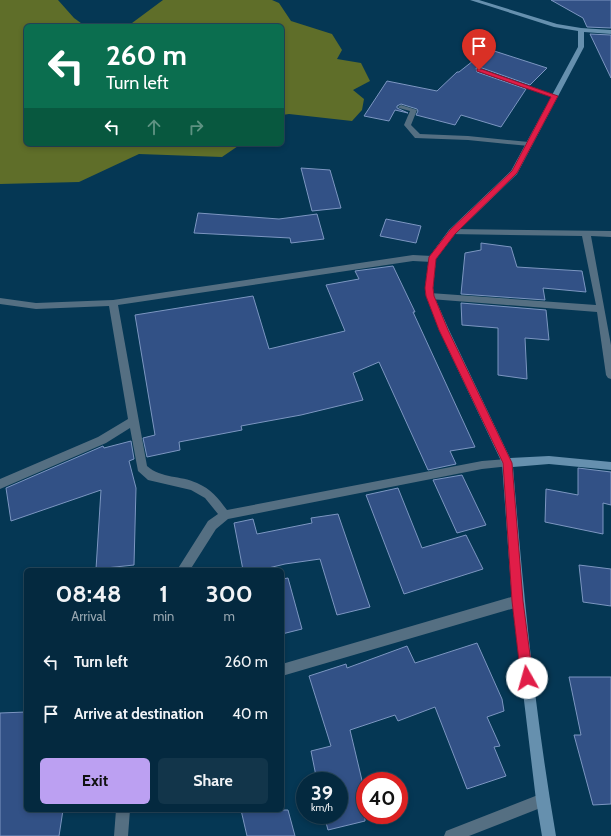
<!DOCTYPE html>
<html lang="en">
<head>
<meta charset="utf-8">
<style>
	body { margin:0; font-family:Cabin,sans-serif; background:#12354a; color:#f1f3f6; height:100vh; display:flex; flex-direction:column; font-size:15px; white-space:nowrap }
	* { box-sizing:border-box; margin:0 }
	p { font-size:13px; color:#97a6b0 }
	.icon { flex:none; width:22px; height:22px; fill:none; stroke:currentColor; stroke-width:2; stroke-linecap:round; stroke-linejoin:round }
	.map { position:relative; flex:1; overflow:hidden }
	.details { position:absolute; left:24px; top:568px; width:260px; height:244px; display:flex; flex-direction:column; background:#04293f; border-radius:6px; box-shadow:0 2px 6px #0003,0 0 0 1px #254559 }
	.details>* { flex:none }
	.top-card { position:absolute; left:24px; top:24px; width:260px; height:122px; border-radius:6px; box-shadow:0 2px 6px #0003,0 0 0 1px #254559; background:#0b6e4f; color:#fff; overflow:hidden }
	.speed { position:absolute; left:296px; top:772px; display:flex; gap:8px; font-size:20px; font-weight:700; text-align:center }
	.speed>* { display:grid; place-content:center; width:52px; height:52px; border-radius:50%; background:#04293f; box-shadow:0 2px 6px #0003,0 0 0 1px #254559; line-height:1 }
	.speed small { font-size:10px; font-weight:400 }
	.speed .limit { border:6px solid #d22; background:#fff; color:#111 }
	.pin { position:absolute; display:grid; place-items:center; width:34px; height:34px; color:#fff; margin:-41px -17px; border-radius:50% 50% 50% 0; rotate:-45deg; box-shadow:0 0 4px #0007 }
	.pin .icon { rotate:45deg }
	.me { position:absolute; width:44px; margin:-22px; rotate:353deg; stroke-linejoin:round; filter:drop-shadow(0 0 3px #0008) }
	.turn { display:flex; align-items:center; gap:14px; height:84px; padding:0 16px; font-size:18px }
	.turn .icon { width:52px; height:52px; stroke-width:2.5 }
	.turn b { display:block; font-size:28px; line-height:34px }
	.lanes { display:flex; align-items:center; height:38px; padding:0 16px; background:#0003; justify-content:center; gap:20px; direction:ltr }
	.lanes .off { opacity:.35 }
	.eta { display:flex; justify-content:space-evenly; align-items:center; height:68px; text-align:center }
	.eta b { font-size:24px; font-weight:700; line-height:28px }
	.cta { display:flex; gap:8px; margin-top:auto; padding:8px 16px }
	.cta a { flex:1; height:46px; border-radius:6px; background:#bca0f2; color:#111; font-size:16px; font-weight:700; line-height:46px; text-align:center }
	.cta a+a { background:#12354a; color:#f1f3f6 }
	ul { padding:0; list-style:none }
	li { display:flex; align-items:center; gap:12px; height:52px; padding:0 16px }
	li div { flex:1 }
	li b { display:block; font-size:15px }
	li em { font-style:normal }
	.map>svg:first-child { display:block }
	.forest { fill:#5f6e29 }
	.building { fill:#325186; stroke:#7c96c1 }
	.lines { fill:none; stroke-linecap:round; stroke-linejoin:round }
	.street { fill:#556f82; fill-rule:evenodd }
	.secondary { fill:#6690ae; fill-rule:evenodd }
	.route { fill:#e11d48; stroke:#92132f }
</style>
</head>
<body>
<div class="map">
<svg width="611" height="836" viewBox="0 0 611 836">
	<rect width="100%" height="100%" fill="#053754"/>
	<!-- forest -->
	<path class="forest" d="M0 0H58L74 18 85 26H26V144H241L222 157 139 154 79 182 0 184Z
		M163 0H272L279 3 291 21 332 34 342 50 337 59 361 63 370 81 353 90 364 99 362 110 352 121 289 114 282 115V26H128Z"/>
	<!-- building -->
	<path class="building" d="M551 0H611V28L587 27 583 18Z
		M590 34 611 35V78Z
		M488 49 547 68 530 85 482 68H476L477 72 526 89 501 127 461 115 455 125 416 115 418 111 417 109 401 104 397 106V108L408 113 395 110 389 121 364 116 387 81 437 91 457 72H459Z
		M301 168 330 170 341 208 312 211Z
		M198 213 279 219 317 214 324 239 291 243 290 238 194 233Z
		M386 219 421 226 416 243 380 236Z
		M481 243 511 247 517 267 582 271 586 292 543 288 545 300 461 294 465 253 481 250Z
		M393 266 415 312H413L475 447 450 451 456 464 428 470 379 362 353 373 363 400 301 415 241 426 242 430 179 442 180 450 147 457 143 438 155 435 135 315 253 296 269 349 345 331 326 285 359 279 355 271Z
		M461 303 546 310 549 340 525 338 527 379 498 375V328L462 325Z
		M131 441 134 459 129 461 136 488 134 565 96 569 101 490 11 521 6 488 103 446 104 448Z
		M578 468 611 472V505L603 503V534L545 522 546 489 578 495Z
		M462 475 486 525 457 533 433 480Z
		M398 488 422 548 466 535 483 569 404 594 366 495Z
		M338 514 370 607 337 615 320 559 285 564 260 570H243L234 523 253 519 257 534 312 523 311 518Z
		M579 565 611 569V606L583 602Z
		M288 578 302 629 282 634V579Z
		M477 643 502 699 504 711 487 717 500 746 494 747 506 776 467 789 435 707 398 721 395 715 350 730 365 793V821L328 830 324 815H339V781H317L311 751 331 746 309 676 346 664 347 668 407 646 415 663Z
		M569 677H611V804L593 805 574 735H581Z
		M26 712V810H63L59 836H0V713Z
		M241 810H288L295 836H247Z"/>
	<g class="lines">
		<!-- street -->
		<path class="street" d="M477 69H481L558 96 553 97 477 71Z
			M401 105 417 110 411 125 420 134 468 136 529 142 533 144 529 146 468 140 415 138 404 125 410 111 399 108 398 107Z
			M452 229 611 231V237L591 236 611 345V379L608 378 606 375 597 312 430 299 426 296 430 293 596 305 582 236 449 234V230Z
			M413 255 432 256 436 259 432 262 413 261 118 305 147 466C162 479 180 475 197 483 211 489 218 498 227 510L482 461 507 459 511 460 512 463 511 466 482 469 228 519 216 529 190 570H177L208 521 218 514 205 498 191 490 148 480 138 471 130 428 106 443 0 489V479L98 437 128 419 109 306 36 309 0 304V298L36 303 113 300Z
			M518 595 522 597 524 601 522 605 518 607 282 676V664Z
			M543 793 548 795 550 800 548 805 469 836H444L446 831Z
			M116 810H130L128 836H114Z"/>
		<!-- secondary -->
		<path class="secondary" d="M470 0H479L557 24 581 28 611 30V34L584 32V47L517 174 455 234 436 259 433 288 434 296 449 330 510 458 549 456 611 462V470L549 464 513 467C523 590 535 714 556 836H542L536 800 512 601 502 463 439 330 426 296 425 288 429 257 449 230 511 171 578 47V31L554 27Z"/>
	</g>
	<!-- route -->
	<path class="route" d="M477 69H481L558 96 517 173 455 234 436 259 433 288 434 296 448 330 512 463 523 601 533 678 531 682 527 684 523 682 521 678 512 601 503 463 439 330 426 296 425 288 429 257 450 230 512 171 551 97 477 71Z"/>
</svg>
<div class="speed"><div>39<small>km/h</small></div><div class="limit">40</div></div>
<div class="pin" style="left:479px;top:70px;background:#d93025"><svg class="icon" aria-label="arrive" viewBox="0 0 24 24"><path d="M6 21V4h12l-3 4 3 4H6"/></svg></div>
<svg class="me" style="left:527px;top:678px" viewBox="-20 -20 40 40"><circle r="19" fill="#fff"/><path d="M0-13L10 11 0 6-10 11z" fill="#e11d48"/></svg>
<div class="top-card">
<div class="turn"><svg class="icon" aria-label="left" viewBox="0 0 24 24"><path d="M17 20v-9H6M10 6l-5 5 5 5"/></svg><div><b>260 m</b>Turn left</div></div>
<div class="lanes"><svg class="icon" aria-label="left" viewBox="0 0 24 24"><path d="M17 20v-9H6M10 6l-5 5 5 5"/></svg><svg class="icon off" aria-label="ahead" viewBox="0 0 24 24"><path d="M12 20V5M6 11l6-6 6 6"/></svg><svg class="icon off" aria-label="right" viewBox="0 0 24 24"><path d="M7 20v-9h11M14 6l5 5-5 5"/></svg></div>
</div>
<section class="details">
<div class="eta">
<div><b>08:48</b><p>Arrival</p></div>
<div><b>1</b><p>min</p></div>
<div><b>300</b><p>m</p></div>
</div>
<ul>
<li><svg class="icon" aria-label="left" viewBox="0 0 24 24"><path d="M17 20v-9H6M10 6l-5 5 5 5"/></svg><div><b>Turn left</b></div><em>260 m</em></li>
<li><svg class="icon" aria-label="arrive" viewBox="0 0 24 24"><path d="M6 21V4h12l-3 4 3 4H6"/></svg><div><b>Arrive at destination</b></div><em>40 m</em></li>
</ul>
<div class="cta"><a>Exit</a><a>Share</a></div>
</section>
</div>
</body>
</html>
